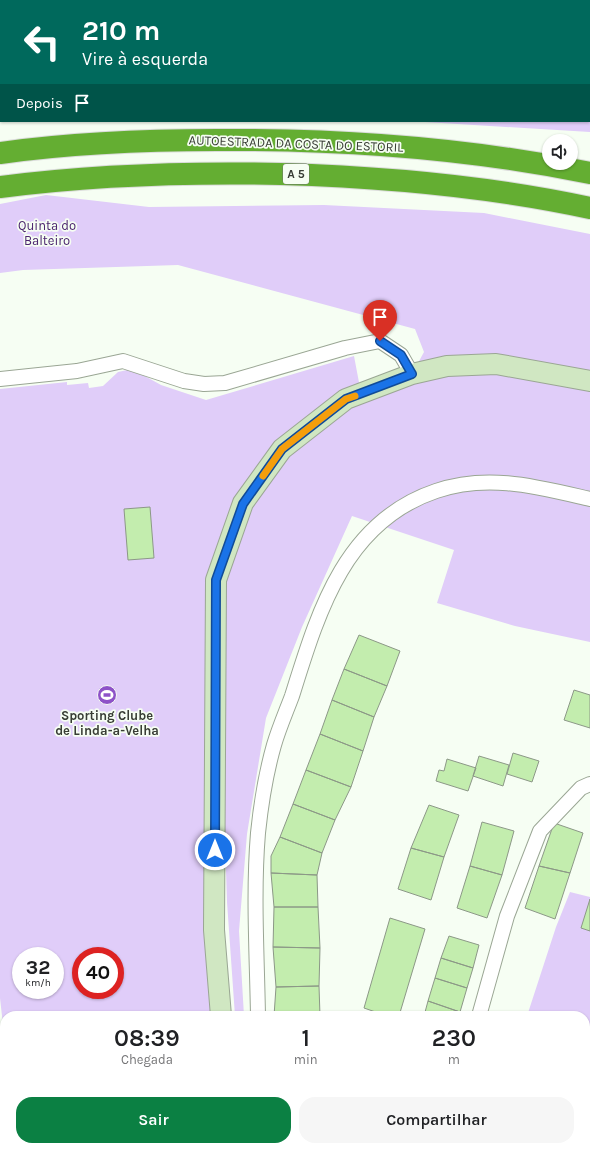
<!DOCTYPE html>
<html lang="pt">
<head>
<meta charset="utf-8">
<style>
	body { margin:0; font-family:Karla,sans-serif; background:#f6f6f6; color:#202124; height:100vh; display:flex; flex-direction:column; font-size:15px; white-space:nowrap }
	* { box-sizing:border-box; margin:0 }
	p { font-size:13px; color:#757577 }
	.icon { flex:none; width:22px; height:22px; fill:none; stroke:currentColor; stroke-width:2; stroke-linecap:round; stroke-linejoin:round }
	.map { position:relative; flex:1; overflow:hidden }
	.details { position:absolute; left:0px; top:1011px; width:590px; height:140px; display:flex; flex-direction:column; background:#fff; border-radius:16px 16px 0 0; box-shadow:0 1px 3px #0004 }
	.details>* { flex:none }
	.banner { position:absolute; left:0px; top:0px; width:590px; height:122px; box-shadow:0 1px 3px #0004; background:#00695c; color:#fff; overflow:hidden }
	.controls { position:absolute; left:542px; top:134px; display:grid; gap:8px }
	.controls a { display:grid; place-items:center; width:36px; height:36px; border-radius:50%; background:#fff; box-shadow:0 1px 3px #0004; font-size:20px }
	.speed { position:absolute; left:12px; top:947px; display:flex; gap:8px; font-size:20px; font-weight:700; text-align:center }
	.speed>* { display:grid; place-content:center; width:52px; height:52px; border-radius:50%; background:#fff; box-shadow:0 1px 3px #0004; line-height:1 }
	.speed small { font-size:10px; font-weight:400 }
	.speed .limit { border:6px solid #d22; background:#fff; color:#111 }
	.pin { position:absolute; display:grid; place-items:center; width:34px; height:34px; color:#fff; margin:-41px -17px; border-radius:50% 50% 50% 0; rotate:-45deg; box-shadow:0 0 4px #0007 }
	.pin .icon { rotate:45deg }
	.me { position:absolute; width:44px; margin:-22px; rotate:0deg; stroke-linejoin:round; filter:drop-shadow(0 0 3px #0008) }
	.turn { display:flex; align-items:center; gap:14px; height:84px; padding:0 16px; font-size:18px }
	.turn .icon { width:52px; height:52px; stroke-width:2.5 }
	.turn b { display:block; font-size:28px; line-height:34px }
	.then { display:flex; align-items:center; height:38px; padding:0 16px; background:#0003; gap:8px; font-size:15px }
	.eta { display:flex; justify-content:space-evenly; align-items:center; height:68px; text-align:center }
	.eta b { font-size:24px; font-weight:600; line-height:28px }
	.button { display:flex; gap:8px; margin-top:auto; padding:8px 16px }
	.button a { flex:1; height:46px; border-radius:16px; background:#0b8043; color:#fff; font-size:16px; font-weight:600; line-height:46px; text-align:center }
	.button a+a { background:#f6f6f6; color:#202124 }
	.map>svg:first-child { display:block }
	.green { fill:#e0cdf9; fill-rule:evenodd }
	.building { fill:#c3edae; stroke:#8c9887 }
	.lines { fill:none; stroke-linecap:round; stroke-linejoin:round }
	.street-casing { stroke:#9aa694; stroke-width:16 }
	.secondary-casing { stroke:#9aa694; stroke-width:22 }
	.highway-casing { stroke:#dbdcdb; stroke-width:24 }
	.street { stroke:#fff; stroke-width:14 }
	.secondary { stroke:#d0e7c2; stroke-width:20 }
	.highway { stroke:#64ae32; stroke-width:22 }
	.route-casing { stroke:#114b97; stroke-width:10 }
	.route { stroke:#1a73e8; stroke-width:7 }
	.slow { stroke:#f59e0b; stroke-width:7 }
	.labels { text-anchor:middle; stroke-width:3.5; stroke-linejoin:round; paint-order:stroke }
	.shield { fill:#f6fef3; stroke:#71776e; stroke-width:1 }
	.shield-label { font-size:12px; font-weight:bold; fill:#383d35 }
	.street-label { font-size:13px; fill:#383d35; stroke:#f6fef3 }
	.park-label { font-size:13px; fill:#4b246f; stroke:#f6fef3 }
	.poi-label { font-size:13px; font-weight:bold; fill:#383d35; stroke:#f6fef3 }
</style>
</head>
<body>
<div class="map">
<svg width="590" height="1151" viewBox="0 0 590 1151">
	<rect width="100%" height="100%" fill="#f6fef3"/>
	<!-- green -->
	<path class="green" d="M122 0H247L246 1Z
		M432 0H590V132L409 121H589V1Z
		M46 195 149 207 324 205 484 213 590 234V642L515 626 437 603 454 550 352 516 302 627 266 718 247 834 239 931 244 1016H235L227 902 217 596 221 1016H5V1043L0 998V389L67 382V385L88 383 89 388 103 386 118 372 132 369 161 385 206 400 354 356 361 393 412 374 424 352 415 329 178 265 23 270 0 273V204ZM21 956H55V990H21ZM81 956H115V990H81Z
		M570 892 590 897V1085L585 1086V1016H527L556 927Z
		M5 1045V1146H232V1151H0V1047Z"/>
	<!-- building -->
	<path class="building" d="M272 0H340V1H272Z
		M340 0H418V1H340Z
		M150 507 154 558 128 560 124 509Z
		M359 635 400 651 387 686 344 669Z
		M344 669 387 686 374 717 332 700Z
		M574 690 590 695V728L564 720Z
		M332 700 374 717 363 751 320 734Z
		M320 734 363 751 351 787 306 770Z
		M513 753 539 761 532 782 507 774Z
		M479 756 509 765 503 786 473 776Z
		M447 759 476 768 468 791 436 781 439 770 444 771Z
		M306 770 351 787 335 820 293 804Z
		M293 804 335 820 322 853 280 837Z
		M429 805 459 815 444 857 411 848Z
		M482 822 514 831 502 875 470 866Z
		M554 823 583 833 570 873 539 866Z
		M280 837 322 853 317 875 271 873V856Z
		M411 848 444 857 431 900 398 889Z
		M470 866 502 875 487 918 457 908Z
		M539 866 570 873 555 919 525 908Z
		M271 873 317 875 318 907H274Z
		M590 899V931L581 928Z
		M274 907H318L320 948 273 947Z
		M390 918 425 929 399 1016H387L364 1008Z
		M449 936 479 945 473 968 441 958Z
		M273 947 320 948 319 986 276 987Z
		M441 958 473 968 467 988 435 978Z
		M435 978 467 988 460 1012 428 1001Z
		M319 986 320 1016H274L276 987Z
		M428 1001 460 1012 459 1016H424Z
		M277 1146H323V1151H277Z
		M364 1146H387L386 1151H363Z"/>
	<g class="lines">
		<!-- street casing -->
		<g class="street-casing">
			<path id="street" d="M0 379 77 371 123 361 184 381 204 384 225 383 345 348 380 341 401 355 412 374
				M258 1016C257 955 253 893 258 833 261 804 266 773 274 745 279 728 286 712 292 696 318 613 344 522 436 491 488 473 538 487 590 499
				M479 1016 507 916 540 831 581 788 590 784
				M585 1121 590 1120
				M260 1146V1151
				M439 1151 442 1146"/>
		</g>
		<!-- secondary casing -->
		<g class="secondary-casing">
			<path id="secondary" d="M221 1016 214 930 216 580 243 503 282 449 346 399 412 374 447 366 496 364 590 381
				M232 1146V1151"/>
		</g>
		<!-- highway casing -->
		<g class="highway-casing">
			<path id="highway" d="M0 153C72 143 144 140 217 140 342 139 467 148 590 173
				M0 187C93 175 187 172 281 174 385 177 488 186 590 208"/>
		</g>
		<!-- street -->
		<use href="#street" class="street"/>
		<!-- secondary -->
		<use href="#secondary" class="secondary"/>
		<!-- highway -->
		<use href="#highway" class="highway"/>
	</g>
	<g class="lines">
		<!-- route casing -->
		<g class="route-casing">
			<path id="route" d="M215 850 216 580 243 504 282 449 346 399 412 374 401 355 380 341"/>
		</g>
		<!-- route -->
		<use href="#route" class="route"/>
		<!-- slow -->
		<path class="slow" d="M263 476 282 449 346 399 355 396"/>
	</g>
	<!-- icons -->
	<defs>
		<g id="stadium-disc" transform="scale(1)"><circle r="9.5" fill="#8e52c8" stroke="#f6fef3"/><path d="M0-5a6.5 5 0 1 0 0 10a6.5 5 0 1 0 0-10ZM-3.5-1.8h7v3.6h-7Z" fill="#fff"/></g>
	</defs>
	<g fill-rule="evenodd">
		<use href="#stadium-disc" x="107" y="695"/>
	</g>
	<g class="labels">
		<!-- shield labels -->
		<rect class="shield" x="283" y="164" width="26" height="20" rx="3"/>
		<g class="shield-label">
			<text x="296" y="178">A 5</text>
		</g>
		<!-- street labels -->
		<g class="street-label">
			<text transform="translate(296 143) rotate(2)" y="5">AUTOESTRADA DA COSTA DO ESTORIL</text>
		</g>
		<!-- park labels -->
		<g class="park-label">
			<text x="47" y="230">Quinta do<tspan x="47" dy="15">Balteiro</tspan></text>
		</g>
		<!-- poi labels -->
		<g class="poi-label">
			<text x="107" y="720">Sporting Clube<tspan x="107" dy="15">de Linda-a-Velha</tspan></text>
		</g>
	</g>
</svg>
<div class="controls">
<a><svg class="icon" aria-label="sound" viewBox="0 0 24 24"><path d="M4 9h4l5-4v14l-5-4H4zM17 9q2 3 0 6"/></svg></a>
</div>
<div class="speed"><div>32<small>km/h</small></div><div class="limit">40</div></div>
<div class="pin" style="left:380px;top:341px;background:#d93025"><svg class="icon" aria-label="arrive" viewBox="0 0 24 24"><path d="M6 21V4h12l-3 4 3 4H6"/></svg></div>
<svg class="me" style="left:215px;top:850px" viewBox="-20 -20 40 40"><circle r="17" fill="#1a73e8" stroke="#fff" stroke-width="3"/><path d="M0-11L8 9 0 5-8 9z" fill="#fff"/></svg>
<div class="banner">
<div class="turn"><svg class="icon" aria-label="left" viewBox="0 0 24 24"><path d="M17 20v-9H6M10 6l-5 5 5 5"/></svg><div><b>210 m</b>Vire à esquerda</div></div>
<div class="then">Depois<svg class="icon" aria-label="arrive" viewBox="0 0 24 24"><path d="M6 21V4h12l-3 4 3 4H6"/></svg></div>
</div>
<section class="details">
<div class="eta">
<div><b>08:39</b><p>Chegada</p></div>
<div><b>1</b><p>min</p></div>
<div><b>230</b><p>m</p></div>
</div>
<div class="button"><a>Sair</a><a>Compartilhar</a></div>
</section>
</div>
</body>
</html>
